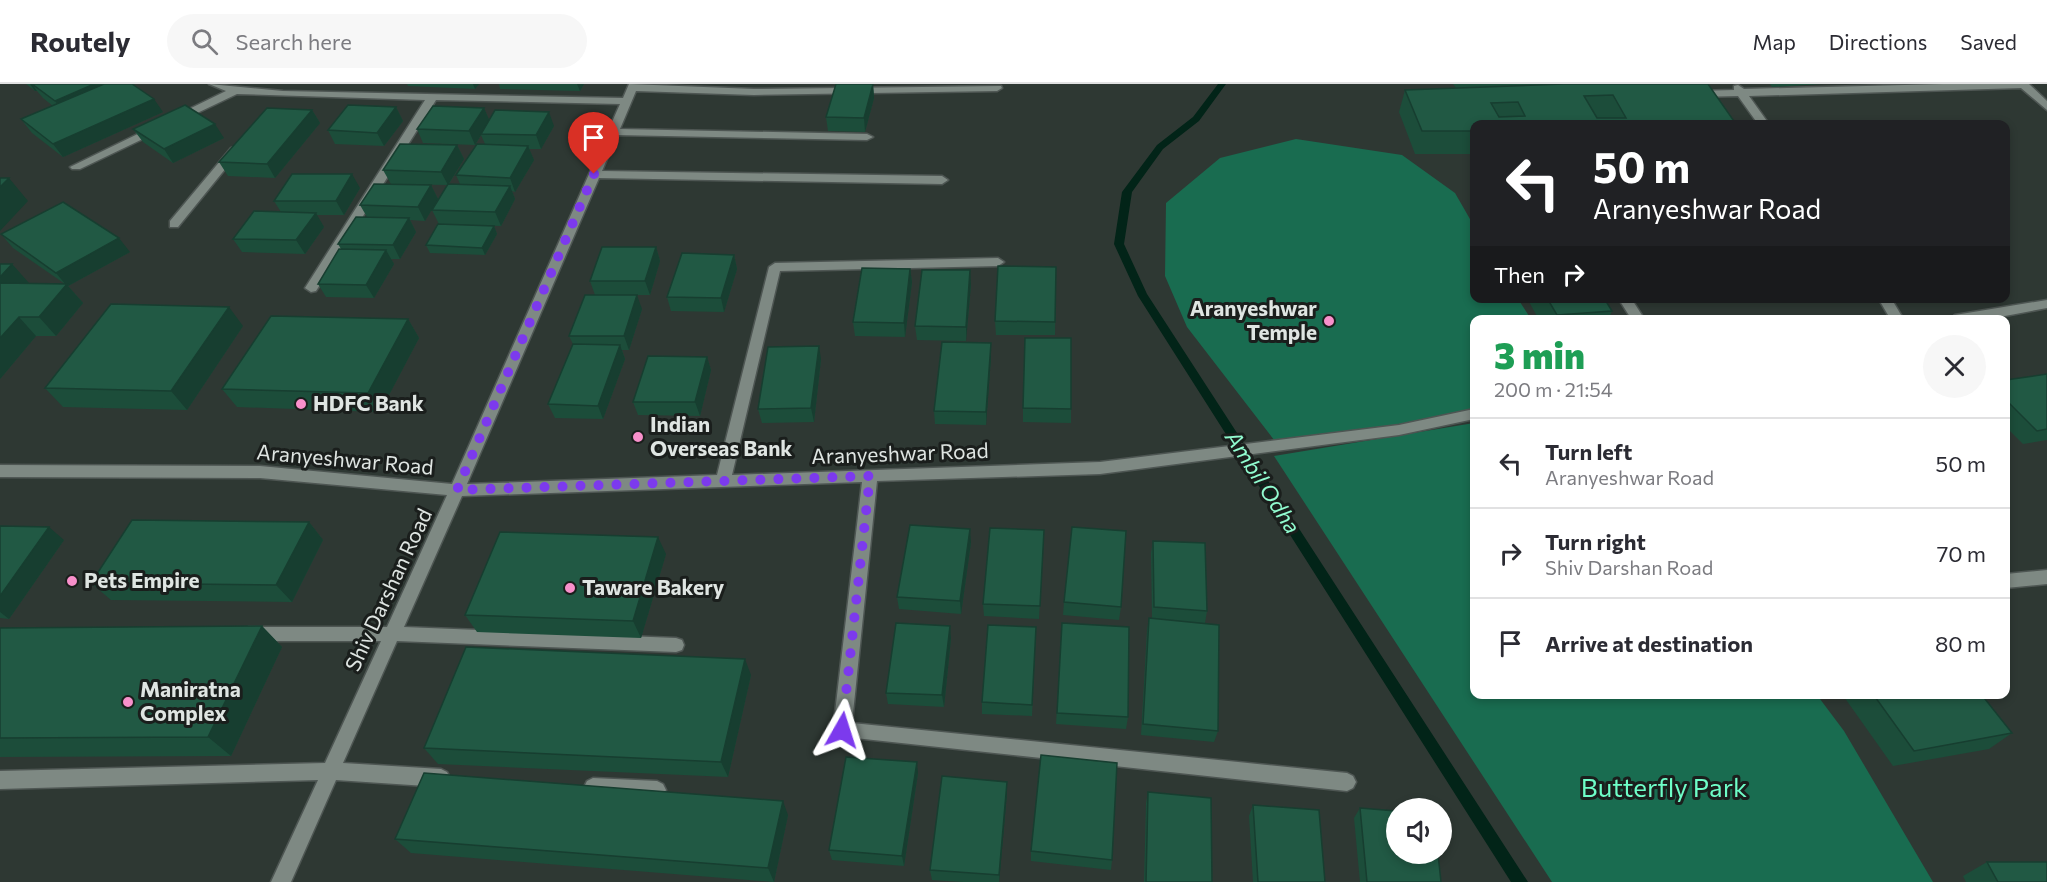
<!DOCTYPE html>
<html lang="en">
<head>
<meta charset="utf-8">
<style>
	body { margin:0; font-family:Commissioner,sans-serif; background:#f7f7f7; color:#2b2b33; height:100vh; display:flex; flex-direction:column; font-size:22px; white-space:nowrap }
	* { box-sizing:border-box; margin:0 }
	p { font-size:20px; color:#7c7c81 }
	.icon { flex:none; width:33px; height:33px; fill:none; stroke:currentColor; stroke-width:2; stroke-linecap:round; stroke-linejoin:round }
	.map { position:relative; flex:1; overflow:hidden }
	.drawer { position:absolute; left:1470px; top:231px; width:540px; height:384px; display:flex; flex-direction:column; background:#fff; border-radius:12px; box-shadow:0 3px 9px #0003 }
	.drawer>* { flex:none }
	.top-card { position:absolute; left:1470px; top:36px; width:540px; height:183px; border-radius:12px; box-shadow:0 3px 9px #0003; background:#202124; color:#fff; overflow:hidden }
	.controls { position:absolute; left:1386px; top:714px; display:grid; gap:12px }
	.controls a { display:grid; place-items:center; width:66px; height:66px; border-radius:50%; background:#fff; box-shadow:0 3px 9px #0003; font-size:30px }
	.pin { position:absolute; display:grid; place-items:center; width:51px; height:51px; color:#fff; margin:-62px -26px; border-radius:50% 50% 50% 0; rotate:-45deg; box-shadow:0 0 6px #0007 }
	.pin .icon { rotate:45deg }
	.me { position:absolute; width:66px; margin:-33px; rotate:6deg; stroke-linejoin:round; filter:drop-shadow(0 0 4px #0008) }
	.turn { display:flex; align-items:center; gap:21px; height:126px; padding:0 24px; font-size:27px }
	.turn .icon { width:78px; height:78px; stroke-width:2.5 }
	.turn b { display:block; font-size:42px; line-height:51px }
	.then { display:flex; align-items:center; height:57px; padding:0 24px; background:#0003; gap:12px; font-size:22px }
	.round { display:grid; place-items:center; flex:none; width:63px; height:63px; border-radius:32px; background:#f7f7f7 }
	.overview { display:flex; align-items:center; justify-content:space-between; height:102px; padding:0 24px }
	h1 { font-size:36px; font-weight:800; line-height:45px; color:#1e9e55 }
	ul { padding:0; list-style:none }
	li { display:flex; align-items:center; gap:18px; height:90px; padding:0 24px; border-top:2px solid #e1e1e2 }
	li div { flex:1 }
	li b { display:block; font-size:22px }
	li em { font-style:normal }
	header { display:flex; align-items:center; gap:36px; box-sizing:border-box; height:84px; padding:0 30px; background:#fff; border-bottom:2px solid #e1e1e2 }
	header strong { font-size:28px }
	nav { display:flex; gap:33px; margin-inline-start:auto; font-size:21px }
	.search { width:420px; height:54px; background:#f7f7f7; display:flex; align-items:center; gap:15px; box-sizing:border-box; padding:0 21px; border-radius:33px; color:#7c7c81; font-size:22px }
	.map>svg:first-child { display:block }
	.green { fill:#196c50 }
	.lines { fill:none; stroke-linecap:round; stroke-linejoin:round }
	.stream { fill:#022418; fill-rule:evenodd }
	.minor-casing { stroke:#4e5653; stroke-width:3 }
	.minor { fill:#7e8983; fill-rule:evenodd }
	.wall { fill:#1c4d3a }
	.shaded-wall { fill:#173e30 }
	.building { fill:#215944; stroke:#173e30; stroke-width:1.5; fill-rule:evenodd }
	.route { stroke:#7c3aed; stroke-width:10; stroke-dasharray:0 18 }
	.poi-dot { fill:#f890cb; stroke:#1a1e1c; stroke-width:2 }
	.labels { text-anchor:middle; stroke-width:6; stroke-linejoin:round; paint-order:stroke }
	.poi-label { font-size:21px; font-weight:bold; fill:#dfe5e2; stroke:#1a1e1c; text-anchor:start }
	.street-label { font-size:21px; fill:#dfe5e2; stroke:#1a1e1c }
	.water-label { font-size:22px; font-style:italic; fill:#91fcd0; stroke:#1a1e1c }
	.near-park-label { font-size:26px; fill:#6efdc7; stroke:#1a1e1c }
</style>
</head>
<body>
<header>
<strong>Routely</strong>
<div class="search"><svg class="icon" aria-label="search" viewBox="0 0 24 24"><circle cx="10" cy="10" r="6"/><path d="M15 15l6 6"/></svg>Search here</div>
<nav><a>Map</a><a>Directions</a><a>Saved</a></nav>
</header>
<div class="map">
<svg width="2047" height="798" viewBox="0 0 2047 798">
	<rect width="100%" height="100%" fill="#2e3833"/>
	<!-- green -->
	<path class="green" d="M1296 55 1402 71 1455 109 1474 142V214L1518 215 1531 235 1474 236V330L1278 361 1187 243 1165 192 1166 119 1220 74Z
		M1474 339V610L1817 611 1844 647 1933 798H1552L1274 372Z"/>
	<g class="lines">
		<!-- stream -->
		<path class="stream" d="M1218 0H1226L1199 37 1163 65 1132 108 1124 160 1147 210 1528 798H1511L1138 212 1114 160 1122 108 1157 61 1193 33Z"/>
		<!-- minor casing -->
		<g class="minor-casing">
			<path id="minor" d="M209 0 283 7 623 14 629 0 754 5 1001 2 1002 4 997 7 754 11 636 7 620 45 867 50 873 53 867 56 617 51 602 87 942 92 948 96 942 100 599 94 467 400 717 391 769 183 775 179 998 174 1004 178 998 182 780 187 732 391 1100 378 1399 341 1474 325V335L1399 351 1100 390 877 397 852 639 1347 689 1353 692 1356 698 1353 704 1347 707 836 652 833 646 862 398 462 412 404 543 676 554 682 556 684 561 682 566 676 568 397 557 343 679 441 685 447 688 450 694 447 700 441 703 336 696 291 798H271L318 696 0 705V687L325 679 381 557H249L243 555 241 550 243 545 249 543H387L447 411 260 394 0 393V381L260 382 452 400 620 20 436 16 316 207 311 208 305 204 425 16 237 10 80 85H72L70 83 226 7Z
				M1943 0H2029L2047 17V26L2021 4 1749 12 1769 40H1758L1738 12 1696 13 1691 10 1696 7 1734 6V2L1738 1 1744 5Z
				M235 63 239 64V68L178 143H170V137L231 64Z
				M1618 214H1631L1645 236H1632Z
				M1878 214H1891L1904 236H1891Z
				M2047 216V224L1984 236H1949L1955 231Z
				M2047 486V500L2006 504V490Z
				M593 694 657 697 663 700 666 706 663 712 657 715 593 712 587 709 584 703 587 697Z"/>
		</g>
		<!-- minor -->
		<use href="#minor" class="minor"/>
	</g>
	<!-- wall -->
	<path class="wall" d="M26 0H135L133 1 163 28 63 73 32 49 21 35 53 22 43 14 37 7H35Z
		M407 0H479L475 5 408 2Z
		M499 0H584L580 7 500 5Z
		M873 0 874 14 865 48 828 47 826 33Z
		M1453 0H1708L1736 40H1474V70H1415L1399 28 1405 6 1456 4Z
		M1770 0H1822L1772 3Z
		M396 23 403 37 384 62 335 60 328 46Z
		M484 24 489 36 554 42 541 65H529L534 76 515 108 512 107 515 115 501 142 439 140 432 126 447 101 391 100 383 86 457 61 464 75 449 100H460L456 91 485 60 481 51 475 61 423 59 417 45Z
		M312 26 320 39 275 94 228 92 219 78Z
		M133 45 224 54 173 79 143 58Z
		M431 101 438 115 425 137 410 136 416 148 400 175H391L394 180 374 214 326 213 318 200 341 165 338 160 367 133 360 121Z
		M360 104 344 131H316L324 143 305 170 242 168 233 155 281 128 274 117Z
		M494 142 497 150 485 171 430 169 426 161Z
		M1 150 130 168 68 202 83 219 56 252H36L0 295V180H12L28 199 65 200 13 164Z
		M656 163 660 177 650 211H595L590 197Z
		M734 171 737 185 724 228 671 227 667 213Z
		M1056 183 1055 251H996L995 237Z
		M910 185 912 198 905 253 855 252 853 238Z
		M971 200 966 257 917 256 915 242Z
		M1527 214H1604L1612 227 1608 236H1539Z
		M642 225 629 266H622L625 275 603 335 555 334 548 320 573 260 569 252Z
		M408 235 419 254 380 328 237 323 222 305Z
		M243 242 187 326 63 323 45 304Z
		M991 259V273L986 341 935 340 934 327Z
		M707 273 711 286 700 332 638 331 633 318Z
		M821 275 814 338 762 339 758 325Z
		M2047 290V356L2023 360 2006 343V296Z
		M1023 324 1071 325V339L1023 338Z
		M309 438 323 456 292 518 111 516 91 499Z
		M0 442 64 456 9 535 0 534Z
		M1153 457 1207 527 1205 539 1218 647 1214 658 1141 651 1147 546 1149 534H1152L1151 469Z
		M971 458 961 530 899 525 897 513Z
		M1043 459 1039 535 984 532 983 520Z
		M666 470 641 554 477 548 465 531Z
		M1064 518 1121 523 1119 536 1063 531Z
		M1062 539 1128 633 1126 645 1056 640Z
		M262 542 282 563 231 672 0 673V544Z
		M1036 543 1032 632 982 630V618Z
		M951 554 944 623 888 620 886 609Z
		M751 591 728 693 438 680 424 664Z
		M1842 610H1981L2012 649 1989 665 1893 682Z
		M918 689 904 782 832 776 829 766Z
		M1007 698V709L999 798H963L932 796 930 786Z
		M1148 708 1212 798H1144L1146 719Z
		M1253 721 1325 798H1253L1249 732Z
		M1360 724 1441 798H1360L1354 734Z
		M788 731 774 798 411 769 395 755Z
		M1031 767 1112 776 1111 786 1031 777Z
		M1987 778 2047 798H1966L1963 792Z"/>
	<!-- shaded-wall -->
	<path class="shaded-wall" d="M30 0H53H32L37 7H35Z
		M94 0H135L65 30 55 17Z
		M473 0H479L475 5Z
		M577 0H584L580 7Z
		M873 0 874 14 865 48 864 34Z
		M154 15 163 28 63 73 53 60Z
		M396 23 403 37 384 62 377 49Z
		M484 24 490 38 481 50V51L475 61 469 47Z
		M312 26 320 39 275 94 267 80Z
		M549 28 554 42 541 65 536 51Z
		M215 40 224 54 173 79 164 65Z
		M457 61 464 75 448 101 441 88Z
		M528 62 534 76 515 108 510 94Z
		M352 90 360 104 344 131 336 117Z
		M9 94 28 117 0 147V103Z
		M431 101 438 115 425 137 418 123Z
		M510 102 515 115 501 142 495 128Z
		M316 129 324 143 305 170 296 156Z
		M409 134 416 148 400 175 393 161Z
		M494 142 497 150 485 171 482 164Z
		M119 154 130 168 68 202 83 219 56 252 39 233 66 201 56 189Z
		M656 163 660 177 650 211 645 197Z
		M386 166 394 180 374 214 366 201Z
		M734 171 737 185 724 228 721 214Z
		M12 180 29 199 0 204V193Z
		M910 185 912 198 905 253 904 239Z
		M970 186 971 200 966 257V243Z
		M637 211 642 225 629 266 624 252Z
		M229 223 243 242 187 326 171 307Z
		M19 233 36 252 0 295V254Z
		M408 235 419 254 380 328 368 309Z
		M991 259V273L986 341V328Z
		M620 261 625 275 603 335 598 322Z
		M819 262 821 275 814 338 811 324Z
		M707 273 711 286 700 332 695 318Z
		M309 438 323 456 292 518 276 501Z
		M49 443 64 456 9 535 0 528V512Z
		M970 445 971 458 961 530 960 517Z
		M658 453 666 470 641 554 633 537Z
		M262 542 282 563 231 672 208 653Z
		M950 542 951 554 944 623 942 611Z
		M745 575 751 591 728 693 721 678Z
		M917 678 918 689 904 782 902 772Z
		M1007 698V709L999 798V791Z
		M783 717 788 731 774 798 768 784Z"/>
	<!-- building -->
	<path class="building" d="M32 0H94L55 17Z
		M104 0H132L154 15 53 60 21 35Z
		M836 0H873L864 34 826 33Z
		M1563 0H1708L1736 40H1474V47H1422L1405 6ZM1613 11 1626 34H1597L1584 12ZM1518 18 1525 32 1499 33 1491 19Z
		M185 21 215 40 164 65 133 45Z
		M348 21 396 23 377 49 328 46Z
		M433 22 484 24 469 47 417 45Z
		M267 24 312 26 267 80 219 78Z
		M495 26 549 28 536 51 481 50Z
		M400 60 457 61 441 88 383 86Z
		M477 60 528 62 510 94 456 91Z
		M292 90H352L336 117H274Z
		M0 94H9L0 103Z
		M374 100 431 101 418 123 360 121Z
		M448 100 510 102 495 128 432 126Z
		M63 118 119 154 56 189 1 150Z
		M254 127 316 129 296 156 233 155Z
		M356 133 409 134 393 161 338 160Z
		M438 140 494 142 482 164 426 161Z
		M602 163H656L645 197H590Z
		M339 165 386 166 366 201 318 200Z
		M682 169 734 171 721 214 667 213Z
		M0 180H12L0 193Z
		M998 182 1056 183 1055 238 995 237Z
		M862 184 910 185 904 239 853 238Z
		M922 186H970L966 243 915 242Z
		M0 199 67 200 39 233H19L0 254Z
		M585 211H637L624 252H569Z
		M1547 214H1604L1612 227 1557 231Z
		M111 220 229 223 171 307 45 304Z
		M271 232 408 235 368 309 222 305Z
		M1025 254H1071V325L1023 324Z
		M942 258 991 259 986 328 934 327Z
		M573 260 620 261 598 322 548 320Z
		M819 262 811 324 758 325 768 263Z
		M648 272 707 273 695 318H633Z
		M2047 290V345L2037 347 2006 316V296Z
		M132 436 309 438 276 501 91 499Z
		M910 441 970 445 960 517 897 513Z
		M0 442 49 443 0 512Z
		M1072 443 1126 447 1121 523 1064 518Z
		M990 444 1044 446 1040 522 983 520Z
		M500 448 658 453 633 537 465 531Z
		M1153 457 1205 459 1207 527 1154 523Z
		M1149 534 1219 541 1218 647 1143 640Z
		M896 539 950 542 942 611 886 609Z
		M1062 539 1129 543 1128 633 1057 629Z
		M988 541 1036 543 1032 621 982 618Z
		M262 542 208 653 0 654V544Z
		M466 563 745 575 721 678 424 664Z
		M1873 610H1981L2012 649 1914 667Z
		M1041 671 1117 679 1112 776 1031 767Z
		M846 673 917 678 902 772 829 766Z
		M424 689 783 717 768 784 395 755Z
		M942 692 1007 698 999 791 930 786Z
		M1148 708 1211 714 1212 798H1146Z
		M1253 721 1319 726 1325 798H1258Z
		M1360 724 1396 727V770H1438L1441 798H1367Z
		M1987 778H2047V798H1998Z"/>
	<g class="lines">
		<!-- route -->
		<path class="route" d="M594 90 457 406 870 392 842 646"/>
	</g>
	<!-- markers -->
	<g class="poi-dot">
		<circle cx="1329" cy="237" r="6"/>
		<circle cx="301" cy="320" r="6"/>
		<circle cx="638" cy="353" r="6"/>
		<circle cx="72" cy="497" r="6"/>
		<circle cx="570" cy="504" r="6"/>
		<circle cx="128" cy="618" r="6"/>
	</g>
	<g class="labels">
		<!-- poi labels -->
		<g class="poi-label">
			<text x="1317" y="232" text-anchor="end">Aranyeshwar<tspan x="1317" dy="24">Temple</tspan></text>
			<text x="313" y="327">HDFC Bank</text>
			<text x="650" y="348">Indian<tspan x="650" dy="24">Overseas Bank</tspan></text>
			<text x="84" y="504">Pets Empire</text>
			<text x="582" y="511">Taware Bakery</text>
			<text x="140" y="613">Maniratna<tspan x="140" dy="24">Complex</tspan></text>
		</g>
		<!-- street labels -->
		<g class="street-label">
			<text transform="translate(900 370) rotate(-2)" y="7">Aranyeshwar Road</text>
			<text transform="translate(345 376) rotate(5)" y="7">Aranyeshwar Road</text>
			<text transform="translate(389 506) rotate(-65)" y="7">Shiv Darshan Road</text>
		</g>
		<!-- water labels -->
		<g class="water-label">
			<text transform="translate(1263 398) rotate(57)" y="8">Ambil Odha</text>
		</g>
		<!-- near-park labels -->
		<g class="near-park-label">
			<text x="1664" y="713">Butterfly Park</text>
		</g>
	</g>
</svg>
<div class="controls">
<a><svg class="icon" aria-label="sound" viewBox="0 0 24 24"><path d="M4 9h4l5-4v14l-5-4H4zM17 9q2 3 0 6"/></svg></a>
</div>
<div class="pin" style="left:594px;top:90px;background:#d93025"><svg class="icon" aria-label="arrive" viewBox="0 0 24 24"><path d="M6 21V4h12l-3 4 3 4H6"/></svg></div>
<svg class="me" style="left:842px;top:646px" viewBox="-20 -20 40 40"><path d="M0-17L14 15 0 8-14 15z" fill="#7c3aed" stroke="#fff" stroke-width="4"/></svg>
<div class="top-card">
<div class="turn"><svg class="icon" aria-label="left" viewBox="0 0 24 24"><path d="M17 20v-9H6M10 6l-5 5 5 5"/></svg><div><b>50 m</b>Aranyeshwar Road</div></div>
<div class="then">Then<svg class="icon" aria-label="right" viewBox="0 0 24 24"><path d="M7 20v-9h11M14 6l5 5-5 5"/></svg></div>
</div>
<section class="drawer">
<div class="overview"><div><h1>3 min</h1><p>200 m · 21:54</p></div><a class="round"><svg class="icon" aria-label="close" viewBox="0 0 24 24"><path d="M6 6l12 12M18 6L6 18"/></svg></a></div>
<ul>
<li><svg class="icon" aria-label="left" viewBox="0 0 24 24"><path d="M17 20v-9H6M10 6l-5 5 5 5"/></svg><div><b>Turn left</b><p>Aranyeshwar Road</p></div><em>50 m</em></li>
<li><svg class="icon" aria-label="right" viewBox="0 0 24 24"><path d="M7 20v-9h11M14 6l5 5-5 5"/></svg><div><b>Turn right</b><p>Shiv Darshan Road</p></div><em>70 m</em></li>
<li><svg class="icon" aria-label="arrive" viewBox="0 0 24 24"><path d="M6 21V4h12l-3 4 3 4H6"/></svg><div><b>Arrive at destination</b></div><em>80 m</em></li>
</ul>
</section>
</div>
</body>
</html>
